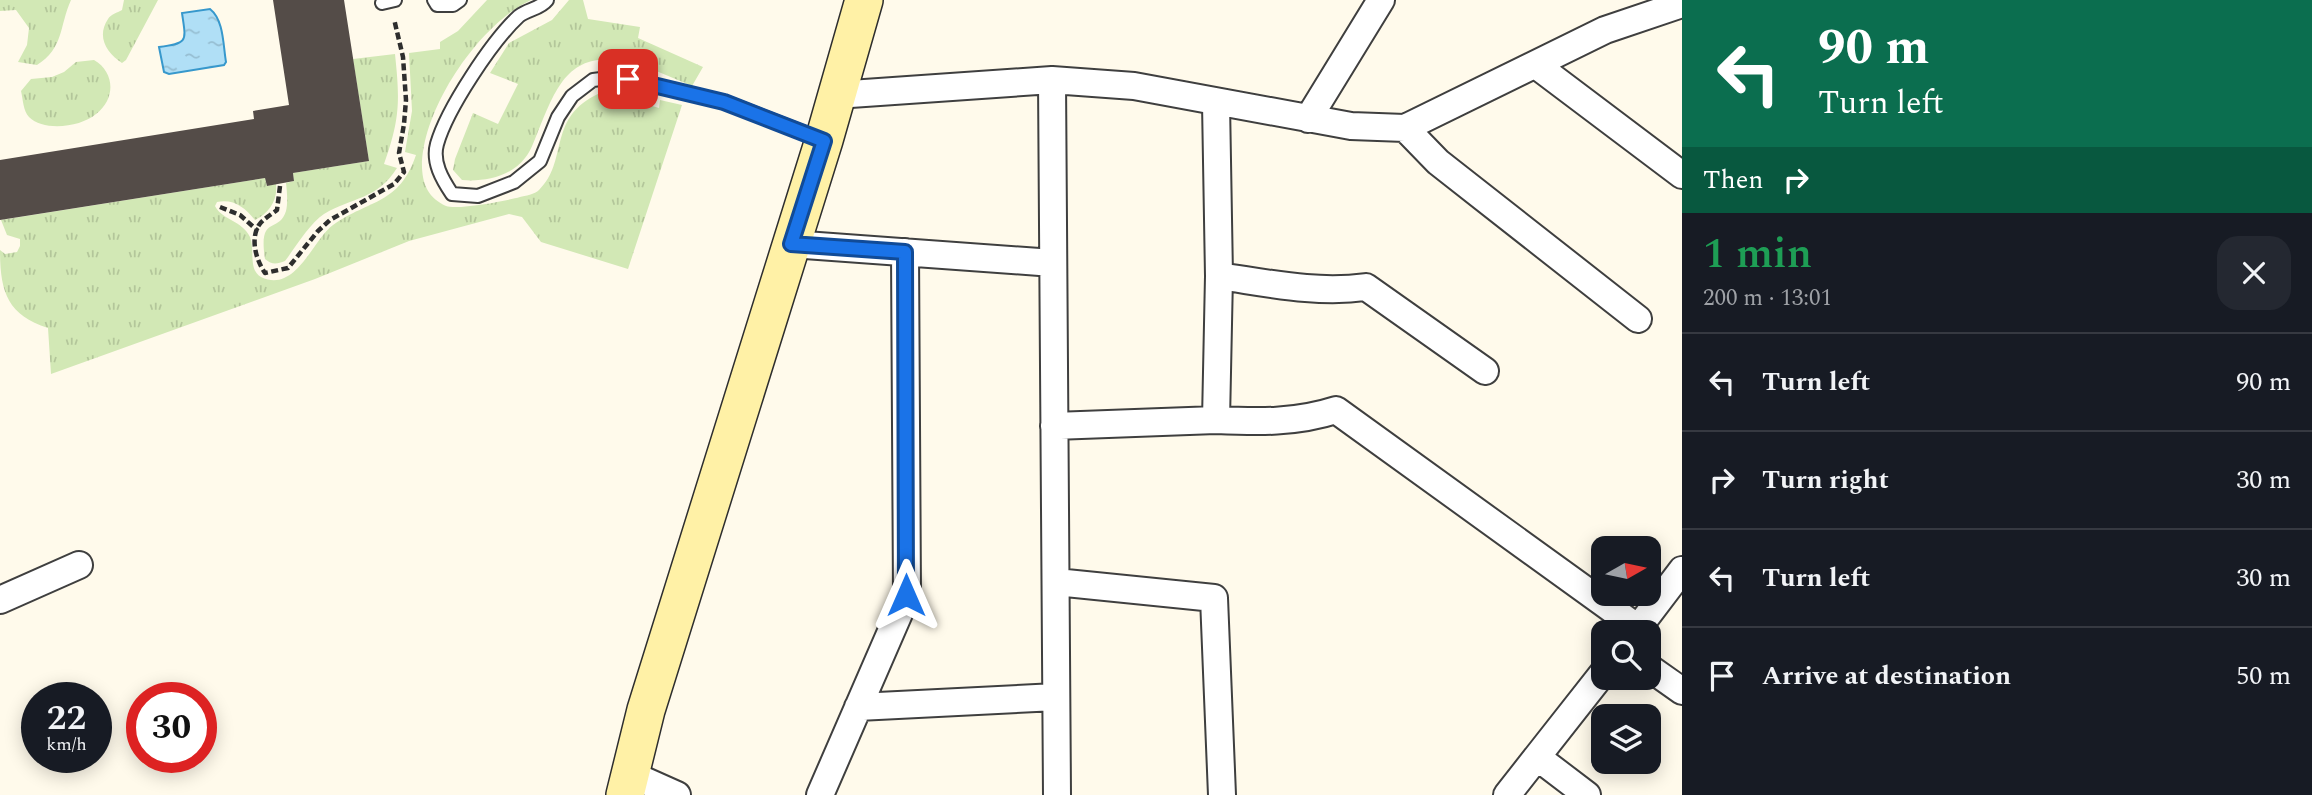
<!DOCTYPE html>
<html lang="en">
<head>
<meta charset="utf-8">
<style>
	body { margin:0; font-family:Spectral,serif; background:#242831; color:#f1f3f6; height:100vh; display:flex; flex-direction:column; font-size:26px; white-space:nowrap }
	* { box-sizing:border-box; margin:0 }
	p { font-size:23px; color:#9ea1a6 }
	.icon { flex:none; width:38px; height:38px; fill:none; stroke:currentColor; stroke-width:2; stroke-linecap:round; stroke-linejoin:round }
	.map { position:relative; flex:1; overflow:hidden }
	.details { display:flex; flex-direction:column; background:#171b24; width:630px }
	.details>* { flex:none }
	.banner { background:#0b6e4f; color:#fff; overflow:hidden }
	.needle { width:46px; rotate:81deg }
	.controls { position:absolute; left:1591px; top:536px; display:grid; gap:14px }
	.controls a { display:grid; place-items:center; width:70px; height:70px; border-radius:14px; background:#171b24; box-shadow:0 4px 18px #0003; font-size:35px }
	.speed { position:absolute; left:21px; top:682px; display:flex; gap:14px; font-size:35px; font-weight:700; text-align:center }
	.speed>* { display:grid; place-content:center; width:91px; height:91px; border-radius:50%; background:#171b24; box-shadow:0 4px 18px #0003; line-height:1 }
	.speed small { font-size:18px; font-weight:400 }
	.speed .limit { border:10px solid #d22; background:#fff; color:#111 }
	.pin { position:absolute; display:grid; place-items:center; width:60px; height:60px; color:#fff; margin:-30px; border-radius:14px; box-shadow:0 4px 10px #0006 }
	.me { position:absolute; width:77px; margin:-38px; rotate:0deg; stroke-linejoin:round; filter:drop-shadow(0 0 5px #0008) }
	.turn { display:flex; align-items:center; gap:24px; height:147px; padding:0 21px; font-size:32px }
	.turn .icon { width:91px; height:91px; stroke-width:2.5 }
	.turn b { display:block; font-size:49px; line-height:60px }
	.then { display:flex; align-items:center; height:66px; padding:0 21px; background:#0003; gap:14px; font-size:26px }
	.round { display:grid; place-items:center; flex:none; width:74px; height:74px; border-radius:21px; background:#242831 }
	.summary { display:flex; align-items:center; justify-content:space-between; height:119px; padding:0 21px }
	h1 { font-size:42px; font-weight:600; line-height:52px; color:#1e9e55 }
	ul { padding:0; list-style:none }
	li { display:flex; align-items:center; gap:21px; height:98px; padding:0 21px; border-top:2px solid #363941 }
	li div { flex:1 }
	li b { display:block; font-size:26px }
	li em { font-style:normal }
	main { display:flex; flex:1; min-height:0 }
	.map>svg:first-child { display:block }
	.grass { fill:url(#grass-tufts) }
	.water { fill:url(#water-ripples); stroke:#3798cc; stroke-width:2 }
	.building { fill:#544c48 }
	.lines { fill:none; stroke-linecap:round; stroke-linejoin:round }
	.lane-casing { stroke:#3f3f3f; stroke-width:16 }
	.street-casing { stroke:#3f3f3f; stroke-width:30 }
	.secondary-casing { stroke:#2e2e2e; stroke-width:40 }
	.path { stroke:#2e2e2e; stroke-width:4.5; stroke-dasharray:7 3.5; stroke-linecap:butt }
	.lane { stroke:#fff; stroke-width:12 }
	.street { stroke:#fff; stroke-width:26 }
	.secondary { stroke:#fff1a6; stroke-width:37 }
	.route-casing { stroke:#114b97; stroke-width:18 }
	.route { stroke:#1a73e8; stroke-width:12 }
</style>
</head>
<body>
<main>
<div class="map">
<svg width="1682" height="795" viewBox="0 0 1682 795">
	<defs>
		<pattern id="grass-tufts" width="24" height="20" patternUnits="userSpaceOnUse" patternTransform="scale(1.75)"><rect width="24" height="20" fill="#d2e8b5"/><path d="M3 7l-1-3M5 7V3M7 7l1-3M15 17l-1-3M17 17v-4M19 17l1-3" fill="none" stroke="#b3c69a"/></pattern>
		<pattern id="water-ripples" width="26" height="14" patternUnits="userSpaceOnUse" patternTransform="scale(1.75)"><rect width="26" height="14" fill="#b0dff6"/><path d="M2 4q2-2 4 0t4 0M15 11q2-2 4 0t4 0" fill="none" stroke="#96bed2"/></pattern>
	</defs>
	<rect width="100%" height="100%" fill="#fffaeb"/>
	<!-- grass -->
	<path class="grass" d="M0 0H71C59 27 64 48 37 65L18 62 27 45 29 28 16 10 0 11Z
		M124 0H158L126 60 122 63C107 53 96 37 108 19 111 14 117 13 122 10Z
		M487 0H531C479 24 421 110 422 168 423 186 429 198 446 206 458 210 506 201 520 197 525 196 535 194 539 190 568 162 548 120 594 96 605 90 616 86 629 88L625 98 659 108 660 100 682 105 628 269 541 242 522 217 509 214 409 241 315 279 51 374 48 328C7 315 0 291 0 250L5 254 17 252 20 246V239L7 235 1 220 265 178 267 186 276 184C278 200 269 213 255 220 244 207 234 199 217 202L215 206C222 220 243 221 250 237 255 249 248 270 261 277 296 294 313 239 333 225 370 199 399 205 416 155L405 152 412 111 409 53 440 49V42L458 31Z
		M569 0H583L588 19 640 27 638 38 703 67 692 86C667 76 641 62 615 60 565 54 553 96 537 134 534 141 531 151 525 158 511 177 483 182 462 180L453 170 455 159 473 113 498 124 518 84 490 73 509 43 552 20Z
		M395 54C400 101 400 119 384 164L397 168C377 200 352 197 324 214 310 223 295 248 285 261 277 264 272 265 265 259 258 214 279 234 286 211 288 203 287 191 286 183L294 181 293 173 369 161 353 59Z
		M94 60C115 72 116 99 96 114 81 127 44 132 29 117 23 111 23 99 21 91L31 79 52 77 64 72 76 62Z"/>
	<!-- water -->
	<path class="water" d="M210 9C224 20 223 45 226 62L224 65 169 74 164 72 159 47C189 43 186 41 182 13Z"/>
	<!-- building -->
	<path class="building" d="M273 0H344L369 161 293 173 294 181 267 186 265 178 0 220V160L254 119 253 111 289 105Z"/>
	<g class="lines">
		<!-- lane casing -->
		<g class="lane-casing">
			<path id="lane" d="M434 0 437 5H453L460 0
				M547 0C540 9 528 9 519 16 492 41 447 109 437 144 432 162 442 179 452 194L478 196 514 182 540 161 558 117 572 96 593 80 609 78 628 79 725 102 820 139
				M382 3 395 0"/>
		</g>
		<!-- street casing -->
		<g class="street-casing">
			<path id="street" d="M1536 65 1682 175
				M1052 80 1134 86 1351 126 1405 128 1605 30 1682 4
				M836 95 1052 80 1057 795
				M1308 119 1381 0
				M1405 128 1438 162 1638 319
				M791 244 1053 263
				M1219 276C1268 283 1317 294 1366 287L1485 371
				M1216 420C1258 422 1296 423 1336 410L1638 628 1682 570
				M1054 426 1216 420 1219 276 1216 103
				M1056 582 1214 598 1222 795
				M0 600 79 565
				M1648 667 1682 691
				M858 707 1056 697
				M1537 757 1587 795
				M630 774 677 795
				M820 795 907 595 905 252
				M1507 795 1603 673"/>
		</g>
		<!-- secondary casing -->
		<g class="secondary-casing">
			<path id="secondary" d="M625 795 646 710 824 140 864 0"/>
		</g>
		<!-- path -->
		<path class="path" d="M280 186 277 210C272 214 263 219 259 225 250 239 256 260 265 273L288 268 318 231 330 220 394 184 404 172 399 153 404 124 406 100 403 57 394 19
			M220 207 240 215 258 231"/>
		<!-- lane -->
		<use href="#lane" class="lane"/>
		<!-- street -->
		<use href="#street" class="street"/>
		<!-- secondary -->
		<use href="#secondary" class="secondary"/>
	</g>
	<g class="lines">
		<!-- route casing -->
		<g class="route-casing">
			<path id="route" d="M628 79 724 102 824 141 791 244 905 252 906 595"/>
		</g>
		<!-- route -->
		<use href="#route" class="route"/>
	</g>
</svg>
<div class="controls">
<a><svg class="needle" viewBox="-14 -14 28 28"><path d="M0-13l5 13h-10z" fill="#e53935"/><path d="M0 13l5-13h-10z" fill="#9ea1a6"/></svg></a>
<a><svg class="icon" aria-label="search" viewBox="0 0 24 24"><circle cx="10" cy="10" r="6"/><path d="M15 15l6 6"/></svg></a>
<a><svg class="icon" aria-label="layers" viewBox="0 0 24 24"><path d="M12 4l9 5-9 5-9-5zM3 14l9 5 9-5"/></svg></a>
</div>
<div class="speed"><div>22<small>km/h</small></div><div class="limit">30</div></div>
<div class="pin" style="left:628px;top:79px;background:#d93025"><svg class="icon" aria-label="arrive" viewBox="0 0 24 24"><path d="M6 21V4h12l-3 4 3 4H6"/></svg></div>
<svg class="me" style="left:906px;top:595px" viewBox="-20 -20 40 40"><path d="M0-17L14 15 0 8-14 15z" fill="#1a73e8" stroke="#fff" stroke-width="4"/></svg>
</div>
<section class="details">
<div class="banner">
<div class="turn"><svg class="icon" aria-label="left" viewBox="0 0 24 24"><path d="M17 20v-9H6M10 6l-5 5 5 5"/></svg><div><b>90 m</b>Turn left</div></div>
<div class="then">Then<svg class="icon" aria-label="right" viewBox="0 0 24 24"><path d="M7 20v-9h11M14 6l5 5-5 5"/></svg></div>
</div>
<div class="summary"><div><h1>1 min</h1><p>200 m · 13:01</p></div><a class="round"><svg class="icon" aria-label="close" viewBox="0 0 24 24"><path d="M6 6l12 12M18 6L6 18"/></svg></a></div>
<ul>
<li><svg class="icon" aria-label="left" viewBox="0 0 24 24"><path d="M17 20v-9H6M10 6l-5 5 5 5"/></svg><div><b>Turn left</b></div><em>90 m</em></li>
<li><svg class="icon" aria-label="right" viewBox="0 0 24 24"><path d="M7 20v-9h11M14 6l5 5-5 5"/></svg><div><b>Turn right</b></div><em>30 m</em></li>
<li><svg class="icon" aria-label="left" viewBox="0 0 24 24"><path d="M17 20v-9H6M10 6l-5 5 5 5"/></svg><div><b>Turn left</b></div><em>30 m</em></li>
<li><svg class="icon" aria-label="arrive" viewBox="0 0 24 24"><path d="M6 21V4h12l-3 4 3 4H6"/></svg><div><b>Arrive at destination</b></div><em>50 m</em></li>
</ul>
</section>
</main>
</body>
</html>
